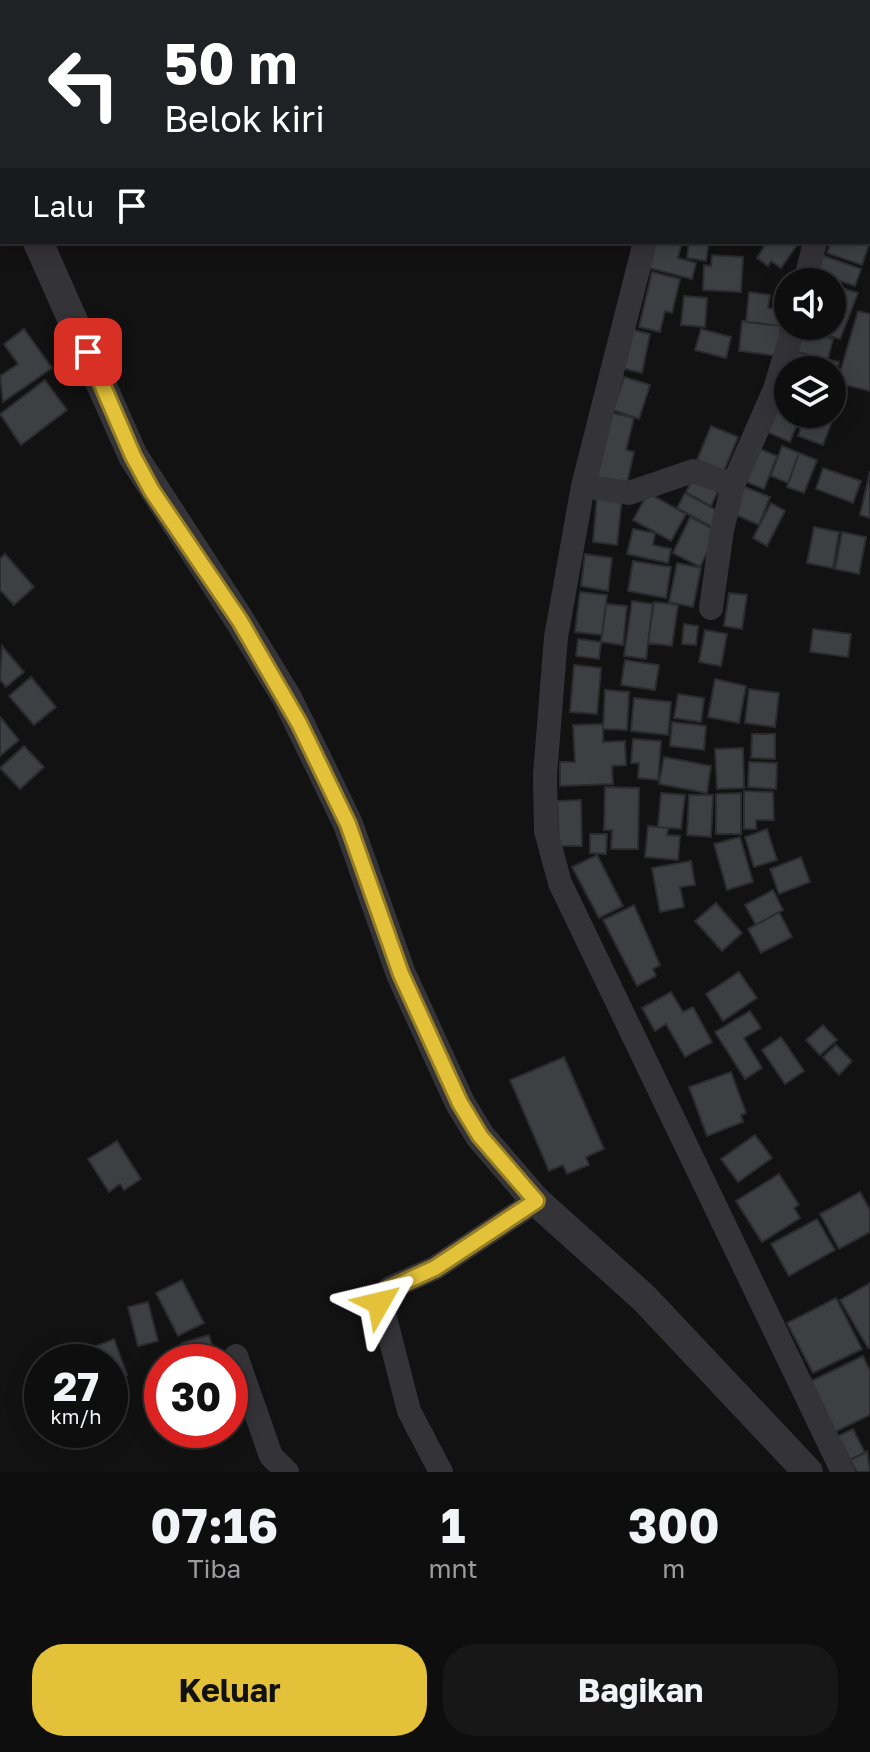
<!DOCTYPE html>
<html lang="id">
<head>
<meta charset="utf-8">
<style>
	body { margin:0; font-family:"Golos Text",sans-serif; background:#171717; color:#f1f3f6; height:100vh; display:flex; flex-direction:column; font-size:30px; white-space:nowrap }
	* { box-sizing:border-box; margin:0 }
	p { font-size:26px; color:#9b9c9e }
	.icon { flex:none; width:44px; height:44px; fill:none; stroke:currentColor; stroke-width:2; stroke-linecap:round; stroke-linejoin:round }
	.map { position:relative; height:1472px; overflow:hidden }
	.panel { display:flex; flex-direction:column; background:#0e0e0e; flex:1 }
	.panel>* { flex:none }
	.banner { position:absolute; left:0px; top:0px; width:870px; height:244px; box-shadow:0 4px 20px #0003,0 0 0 2px #2e2e2e; background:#202124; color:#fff; overflow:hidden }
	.controls { position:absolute; left:774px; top:268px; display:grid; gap:16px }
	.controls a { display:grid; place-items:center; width:72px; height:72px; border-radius:50%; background:#0e0e0e; box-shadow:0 4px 20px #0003,0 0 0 2px #2e2e2e; font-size:40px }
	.speed { position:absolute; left:24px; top:1344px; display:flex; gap:16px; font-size:40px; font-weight:700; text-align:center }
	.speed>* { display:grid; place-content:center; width:104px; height:104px; border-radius:50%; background:#0e0e0e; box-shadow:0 4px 20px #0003,0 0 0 2px #2e2e2e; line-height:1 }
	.speed small { font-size:20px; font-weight:400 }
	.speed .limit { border:12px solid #d22; background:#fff; color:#111 }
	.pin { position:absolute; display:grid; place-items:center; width:68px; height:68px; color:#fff; margin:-34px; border-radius:16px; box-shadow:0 4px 12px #0006 }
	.me { position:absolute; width:88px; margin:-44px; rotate:53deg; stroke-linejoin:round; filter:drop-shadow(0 0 6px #0008) }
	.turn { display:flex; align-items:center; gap:28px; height:168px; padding:0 32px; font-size:36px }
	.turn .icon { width:104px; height:104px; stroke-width:2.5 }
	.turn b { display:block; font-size:56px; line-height:68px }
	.then { display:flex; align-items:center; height:76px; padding:0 32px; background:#0003; gap:16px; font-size:30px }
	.eta { display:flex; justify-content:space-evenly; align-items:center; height:136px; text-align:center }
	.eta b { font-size:48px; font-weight:700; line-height:56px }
	.cta { display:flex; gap:16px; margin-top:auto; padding:16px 32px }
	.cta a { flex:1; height:92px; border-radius:32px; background:#e3c139; color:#111; font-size:32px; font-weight:700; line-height:92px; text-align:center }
	.cta a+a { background:#171717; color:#f1f3f6 }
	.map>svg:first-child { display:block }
	.building { fill:#3e3f43; stroke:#2c2c2f; stroke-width:2 }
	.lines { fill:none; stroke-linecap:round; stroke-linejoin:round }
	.minor { stroke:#333338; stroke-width:24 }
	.tertiary { stroke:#333338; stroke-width:30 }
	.route-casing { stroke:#947d25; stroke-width:20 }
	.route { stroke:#e3c139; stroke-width:14 }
</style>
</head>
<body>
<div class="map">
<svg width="870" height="1472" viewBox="0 0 870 1472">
	<rect width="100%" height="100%" fill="#121213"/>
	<!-- building -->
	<path class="building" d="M656 242H682L678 258 696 263 692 279 649 268Z
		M689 242H709L706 261 687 258Z
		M767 242H799L781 268 771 261 768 266 757 258Z
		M831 242 869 244 862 265 827 253Z
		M712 255 743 257 741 292 703 290 704 265 711 266Z
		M822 255 861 269 855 286 816 273Z
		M652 272 680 279 672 313 665 311 660 332 639 327Z
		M832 285 858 293 840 339 799 327 832 326Z
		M749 292 770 295 768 308 782 309 781 326 746 322Z
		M684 296 707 298 705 327 681 325Z
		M858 311 870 314V391L837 383Z
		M742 321 781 326 777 356 739 351Z
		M24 329 52 368 3 402 0 376 18 364 4 344Z
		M629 329 650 334 642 373 621 368Z
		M701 329 731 337 726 358 695 350Z
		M802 331 833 339 828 359 797 352Z
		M797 352 839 362 834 381 832 370H793Z
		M624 377 650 385 639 419 613 410Z
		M45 380 67 410 21 445 0 414Z
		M771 408 799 420 790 442 762 430Z
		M612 413 634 418 626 450 634 452 626 488 596 482Z
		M806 414 831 424 823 445 798 436Z
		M711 426 738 437 724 471 697 460Z
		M753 446 777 456 764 489 739 479Z
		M782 446 799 453 788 483 771 476Z
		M799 453 817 460 804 493 787 487Z
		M823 468 861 481 853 503 816 489Z
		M870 471V518L860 515Z
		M693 478 718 491 711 506 686 492Z
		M740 485 770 497 759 525 729 512Z
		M648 493 686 514 671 541 633 520Z
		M685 493 720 512 712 527 677 508Z
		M597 496 622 498 617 545 593 542Z
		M771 503 785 511 767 546 753 538Z
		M690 517 718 531 700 567 673 553Z
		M814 527 839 532 833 568 807 563Z
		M633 529 655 533 653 545 671 549 668 563 627 554Z
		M842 532 866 537 859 574 835 569Z
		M5 554 34 587 14 605 0 590V559Z
		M585 554 612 558 608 591 581 586Z
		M633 561 671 567 666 598 628 591Z
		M677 563 701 568 693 607 669 602Z
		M580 592 607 595 602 635 575 632Z
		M729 593 747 595 742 629 724 626Z
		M632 601 653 604 646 659 624 656Z
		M654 602 678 605 672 646 648 643Z
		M606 604 627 606 623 645 601 642Z
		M684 624 698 626 696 645 682 644Z
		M813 629 851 634 848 657 810 652Z
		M705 630 727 634 721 666 699 662Z
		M578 639 601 642 599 659 576 656Z
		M2 646 24 672 6 687 0 680Z
		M625 660 659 665 655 690 621 685Z
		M574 665 601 668 597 714 570 712Z
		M31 677 56 707 34 725 9 696Z
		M715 679 746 686 739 723 708 717Z
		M749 689 779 693 775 727 745 723Z
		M605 690 629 692 627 730 603 729Z
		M678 694 704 698 701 722 674 718Z
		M634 698 671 702 668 735 631 731Z
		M0 717 19 740 0 756Z
		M672 722 706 726 704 750 670 746Z
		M603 724V742L625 741 626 765 612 766 613 784 560 786V762H575L573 725Z
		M752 734H775V759L751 758Z
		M633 739 661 741 658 780 638 778 639 763H631Z
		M24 746 44 767 20 789 0 768Z
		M743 748 744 788 717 789 715 749Z
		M664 757 711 766 707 793 659 784Z
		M749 762 777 763 776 789 748 787Z
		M605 787 639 788 638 849H611L612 830H604Z
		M744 791 773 792 774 820H756V829H744Z
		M661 793 685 795 681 829 658 827Z
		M741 793V834H716V794Z
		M689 795H713L711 837 687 835Z
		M581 800 582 846H559L557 801Z
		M648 826 668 828 667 835 680 836 678 860 645 857Z
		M767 829 777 860 754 867 745 837Z
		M590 834H607L606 854 590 853Z
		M740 837 753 882 727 890 714 844Z
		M597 855 623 906 599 918 572 867Z
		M801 857 810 882 779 894 770 869Z
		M691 861 695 885 680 887 684 907 660 912 652 868Z
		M773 890 783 910 756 925 745 905Z
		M716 903 742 933 722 951 695 921Z
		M634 905 660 965 653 969 656 976 637 986 603 920Z
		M779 912 792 937 761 953 748 929Z
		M739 972 757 998 723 1021 706 994Z
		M671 992 683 1012 693 1007 712 1042 685 1057 666 1024 655 1031 642 1008Z
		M750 1011 761 1028 744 1038 762 1068 745 1079 715 1032Z
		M823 1025 837 1040 820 1055 806 1040Z
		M781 1037 804 1071 785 1084 762 1050Z
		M836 1045 852 1061 839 1075 823 1057Z
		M564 1057 604 1149 586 1157 589 1165 567 1174 563 1165 549 1171 510 1080Z
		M731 1072 746 1113 741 1115 743 1122 707 1136 689 1087Z
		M755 1135 772 1158 738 1182 721 1159Z
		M117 1141 141 1179 124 1190 120 1184 109 1192 88 1159Z
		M779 1174 799 1205 794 1208 800 1218 762 1242 736 1201Z
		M860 1192 870 1210V1232L839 1249 820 1214Z
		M817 1219 835 1250 789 1276 771 1244Z
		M182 1280 204 1323 178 1336 156 1293Z
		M870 1283V1347L868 1348 840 1300Z
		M836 1298 862 1349 813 1373 787 1323Z
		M148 1302 158 1341 138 1346 128 1307Z
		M209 1335 217 1362H187L182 1343Z
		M114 1339 127 1375 110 1381V1362H96L91 1348Z
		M83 1353 84 1362H62L61 1356Z
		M863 1356 870 1371V1415L835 1432 811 1381Z
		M853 1429 865 1453 850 1460 838 1436Z
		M867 1451 870 1472H857L850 1460Z"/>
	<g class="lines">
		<!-- minor -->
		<path class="minor" d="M690 2 691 0
			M868 164 870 165
			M645 242 583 486 556 637 545 775 546 831 560 883 843 1472
			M805 282 815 242
			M583 486 629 493 693 471 733 485
			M711 608 722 530 733 485 775 389 794 326
			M236 1356 271 1456 287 1472
			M441 1472 409 1411 380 1298 390 1288 435 1268 536 1201"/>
		<!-- tertiary -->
		<path class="tertiary" d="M0 175 2 179
			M38 242 133 456 240 621 287 698 323 772 348 824 401 974 460 1103 480 1136 536 1201 644 1298 808 1472"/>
	</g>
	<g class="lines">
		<!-- route casing -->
		<g class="route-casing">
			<path id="route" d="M88 352 133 456 152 491 240 621 299 723 348 824 401 974 460 1103 480 1136 536 1201 435 1268 385 1291 379 1303"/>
		</g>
		<!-- route -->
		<use href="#route" class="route"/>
	</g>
</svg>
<div class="controls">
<a><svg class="icon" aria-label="sound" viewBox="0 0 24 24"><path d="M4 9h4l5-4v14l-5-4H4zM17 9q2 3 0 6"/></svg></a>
<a><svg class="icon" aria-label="layers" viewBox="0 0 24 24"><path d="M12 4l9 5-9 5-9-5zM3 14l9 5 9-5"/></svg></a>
</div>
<div class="speed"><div>27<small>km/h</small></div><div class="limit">30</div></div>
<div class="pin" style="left:88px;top:352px;background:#d93025"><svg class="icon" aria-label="arrive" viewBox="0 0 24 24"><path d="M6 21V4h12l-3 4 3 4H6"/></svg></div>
<svg class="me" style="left:379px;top:1303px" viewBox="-20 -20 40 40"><path d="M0-17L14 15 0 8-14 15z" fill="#e3c139" stroke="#fff" stroke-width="4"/></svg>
<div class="banner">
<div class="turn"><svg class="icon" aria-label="left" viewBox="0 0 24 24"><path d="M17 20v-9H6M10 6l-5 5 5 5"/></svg><div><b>50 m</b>Belok kiri</div></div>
<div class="then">Lalu<svg class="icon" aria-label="arrive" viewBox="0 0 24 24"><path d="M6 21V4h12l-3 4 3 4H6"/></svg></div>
</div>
</div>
<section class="panel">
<div class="eta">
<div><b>07:16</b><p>Tiba</p></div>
<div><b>1</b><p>mnt</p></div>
<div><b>300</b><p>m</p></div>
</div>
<div class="cta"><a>Keluar</a><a>Bagikan</a></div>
</section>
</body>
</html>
